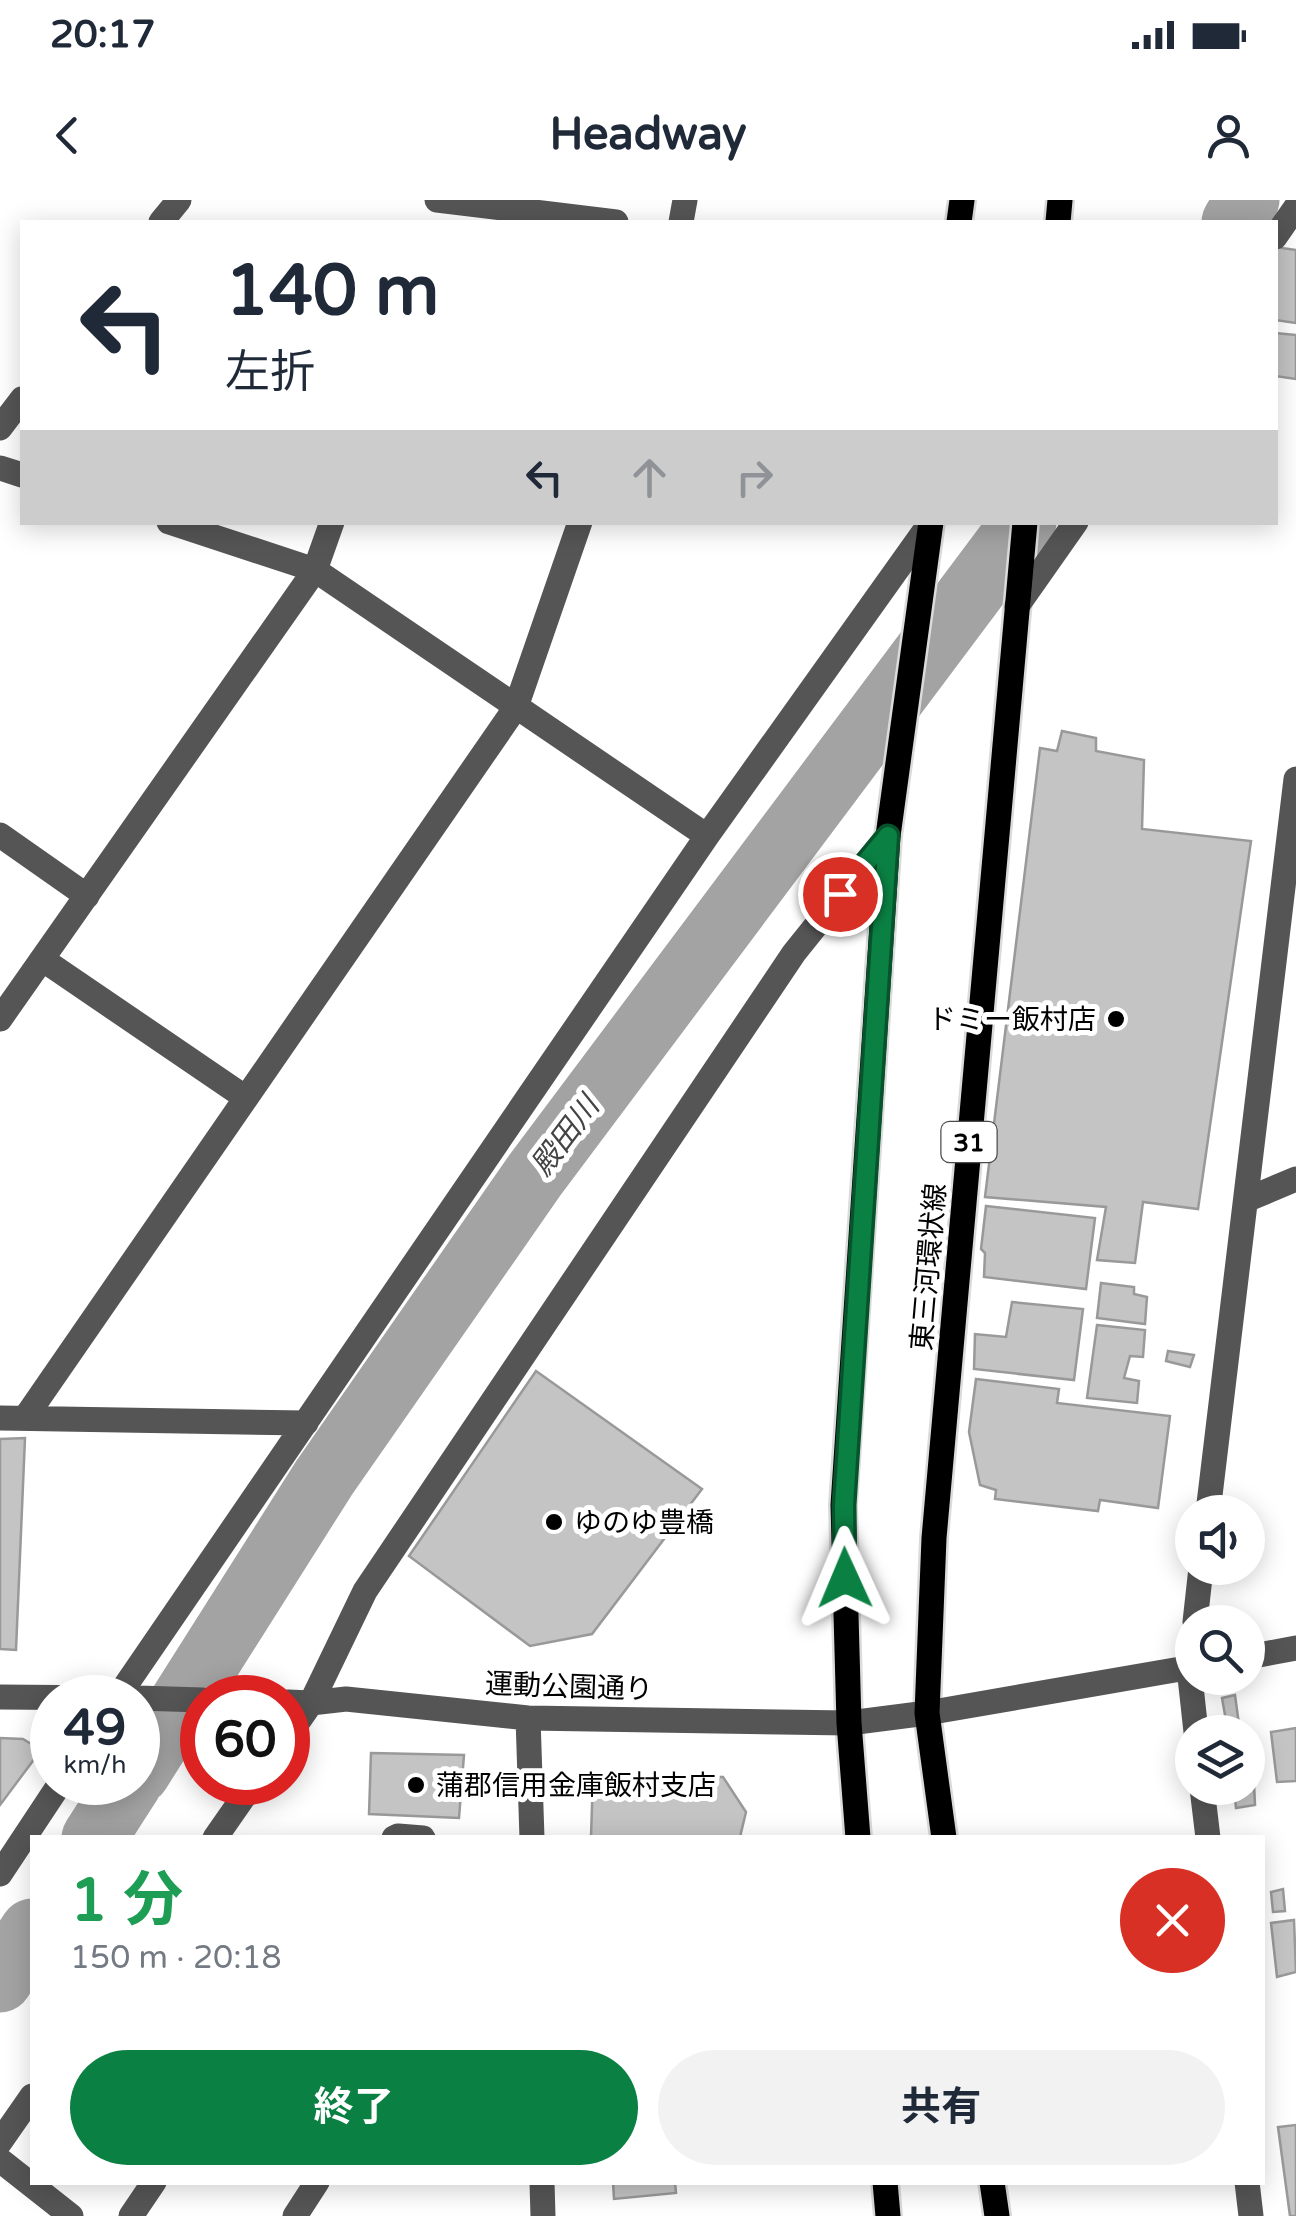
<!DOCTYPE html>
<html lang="ja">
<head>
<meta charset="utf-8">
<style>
	body { margin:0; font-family:"Varela Round","Noto Sans JP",sans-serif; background:#f2f2f3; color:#1f2937; height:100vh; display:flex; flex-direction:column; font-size:38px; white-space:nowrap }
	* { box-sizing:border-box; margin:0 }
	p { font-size:32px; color:#747a83 }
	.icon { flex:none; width:55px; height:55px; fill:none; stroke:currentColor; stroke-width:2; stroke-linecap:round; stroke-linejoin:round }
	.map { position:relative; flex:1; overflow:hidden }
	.panel { position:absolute; left:30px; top:1635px; width:1235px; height:350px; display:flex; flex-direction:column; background:#fff; border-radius:0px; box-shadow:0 5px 25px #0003 }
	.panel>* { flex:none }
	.banner { position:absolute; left:20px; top:20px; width:1258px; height:305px; border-radius:0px; box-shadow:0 5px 25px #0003; background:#fff; color:#1f2937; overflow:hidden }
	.tools { position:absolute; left:1175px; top:1295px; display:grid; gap:20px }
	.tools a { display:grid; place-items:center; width:90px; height:90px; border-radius:50%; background:#fff; box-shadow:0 5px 25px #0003; font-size:50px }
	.speed { position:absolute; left:30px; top:1475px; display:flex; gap:20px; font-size:50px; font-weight:700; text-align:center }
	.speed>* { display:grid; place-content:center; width:130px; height:130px; border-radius:50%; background:#fff; box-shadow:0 5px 25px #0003; line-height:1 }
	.speed small { font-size:25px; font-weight:400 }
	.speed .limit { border:15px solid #d22; background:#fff; color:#111 }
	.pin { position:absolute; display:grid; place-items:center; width:85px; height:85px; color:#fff; margin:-42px; border:5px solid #fff; border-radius:50%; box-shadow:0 2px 10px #0007 }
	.me { position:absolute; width:110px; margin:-55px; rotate:359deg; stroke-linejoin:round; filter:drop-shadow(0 0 8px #0008) }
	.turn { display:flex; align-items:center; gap:35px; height:210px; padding:0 40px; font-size:45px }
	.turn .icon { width:130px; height:130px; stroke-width:2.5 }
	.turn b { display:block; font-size:70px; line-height:85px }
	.lanes { display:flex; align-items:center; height:95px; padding:0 40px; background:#0003; justify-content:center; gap:50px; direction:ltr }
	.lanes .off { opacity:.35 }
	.round { display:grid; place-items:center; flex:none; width:105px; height:105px; border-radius:52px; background:#f2f2f3 }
	.headline { display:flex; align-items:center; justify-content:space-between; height:170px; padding:0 40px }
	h1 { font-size:60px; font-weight:700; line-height:75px; color:#1e9e55 }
	.action { display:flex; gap:20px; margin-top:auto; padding:20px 40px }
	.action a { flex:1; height:115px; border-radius:60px; background:#0b8043; color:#fff; font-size:40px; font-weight:700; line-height:115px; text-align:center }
	.action a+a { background:#f2f2f3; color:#1f2937 }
	.status { display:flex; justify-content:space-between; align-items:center; height:70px; padding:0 50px; background:#fff; direction:ltr }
	.status svg { height:28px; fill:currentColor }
	header { display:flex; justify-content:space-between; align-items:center; height:130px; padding:0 40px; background:#fff; font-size:45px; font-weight:700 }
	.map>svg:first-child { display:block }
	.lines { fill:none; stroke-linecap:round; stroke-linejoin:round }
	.river { stroke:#a3a3a3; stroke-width:65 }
	.building { fill:#c4c4c4; stroke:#999; stroke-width:2.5 }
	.major-casing { stroke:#dbdbdb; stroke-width:30 }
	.minor { stroke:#555; stroke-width:25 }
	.major { stroke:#000; stroke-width:25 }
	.route-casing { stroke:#07532c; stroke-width:25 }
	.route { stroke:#0b8043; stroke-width:18 }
	.poi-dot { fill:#000; stroke:#fff; stroke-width:4 }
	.labels { text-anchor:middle; stroke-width:10; stroke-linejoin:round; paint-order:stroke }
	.shield { fill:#fff; stroke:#4c4c4c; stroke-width:2.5 }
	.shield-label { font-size:25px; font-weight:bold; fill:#000 }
	.poi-label { font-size:28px; fill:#000; stroke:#fff; text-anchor:start }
	.street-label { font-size:28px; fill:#000; stroke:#fff }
	.water-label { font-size:30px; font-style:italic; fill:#444; stroke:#fff }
</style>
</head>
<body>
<div class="status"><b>20:17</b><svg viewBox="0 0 49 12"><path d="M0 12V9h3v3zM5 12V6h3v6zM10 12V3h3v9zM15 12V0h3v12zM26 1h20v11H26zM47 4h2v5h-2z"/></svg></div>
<header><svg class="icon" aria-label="back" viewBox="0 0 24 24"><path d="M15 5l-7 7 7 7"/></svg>Headway<svg class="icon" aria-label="person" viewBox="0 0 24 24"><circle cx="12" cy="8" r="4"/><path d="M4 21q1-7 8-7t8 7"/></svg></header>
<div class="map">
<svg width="1296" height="2016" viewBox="0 0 1296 2016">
	<rect width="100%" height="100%" fill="#fff"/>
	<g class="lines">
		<!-- river -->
		<path class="river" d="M1234 22 1247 0
			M138 1572 324 1278 535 975 1024 322
			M94 1638 130 1582
			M0 1780 32 1731"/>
	</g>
	<!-- building -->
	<path class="building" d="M1275 47 1296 50V123L1275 120Z
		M1275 133 1296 135V179L1275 176Z
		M1062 531 1096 538V551L1144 560 1142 629 1251 641 1198 1009 1143 1002 1135 1063 1097 1060 1106 1007 985 997 1040 548 1057 551Z
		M986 1006 1095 1018 1086 1089 984 1077 985 1053 981 1049Z
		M1101 1083 1134 1087V1094L1147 1097 1145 1124 1097 1118Z
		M1012 1102 1083 1109 1074 1180 974 1169 975 1134 1006 1137Z
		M1097 1125 1145 1130 1143 1157 1130 1156 1124 1178 1139 1181 1137 1203 1087 1198Z
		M1168 1151 1194 1155 1190 1167 1166 1161Z
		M536 1171 702 1289 592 1434 530 1446 409 1356Z
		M976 1179 1059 1189 1057 1203 1170 1216 1158 1308 1100 1300 1098 1311 995 1299 996 1290 980 1285 969 1232Z
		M25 1238 16 1450 0 1449V1239Z
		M1235 1495 1240 1532H1228L1222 1498Z
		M1296 1528V1581L1277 1582 1271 1532Z
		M0 1538 23 1539 41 1550 0 1605Z
		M371 1553 464 1555 459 1618 369 1614Z
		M593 1575 723 1577 746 1612 740 1637H591Z
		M1254 1583 1255 1605 1236 1608 1234 1588H1248V1584Z
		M1283 1689 1285 1711 1273 1712 1271 1692Z
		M1294 1720 1296 1772 1277 1777 1271 1723Z
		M1296 1925V2016H1290L1278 1927Z
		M613 1982H675L676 1993 614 1999Z"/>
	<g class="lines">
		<!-- major casing -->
		<g class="major-casing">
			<path id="major" d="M959 22 962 0
				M1058 22 1060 0
				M858 1638 849 1523 843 1305 888 636 931 322
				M944 1638 927 1513 934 1338 1025 322
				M885 1982 888 2016
				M992 1982 997 2016"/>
		</g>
		<!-- minor -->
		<path class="minor" d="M437 0 616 22
			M161 22 179 0
			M681 22 685 0
			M1275 37 1296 7
			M0 228 22 199
			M0 268 22 275
			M169 322 315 370 707 636
			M1017 406 1076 322
			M0 635 87 696
			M42 759 246 898
			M0 819 315 370 332 322
			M1246 1000 1296 979
			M0 1218 306 1223
			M25 1218 516 507 580 322
			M1208 1312 1296 579
			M1195 1422 1201 1368
			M1192 1441 1189 1468 1196 1532
			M1248 1457 1296 1448
			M0 1497 116 1498
			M117 1498 707 636 931 322
			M138 1498 202 1500
			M288 1502 311 1503 346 1499 528 1518 849 1523 927 1513 1192 1467
			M528 1518 532 1638
			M288 1536 311 1503 365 1391 794 753 888 636
			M1202 1588 1208 1638
			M215 1638 254 1582
			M394 1638 398 1636 423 1638
			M0 1674 61 1582
			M0 1942 32 1896
			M0 1960 71 2016
			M542 1982 543 2016
			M1247 1982 1251 2016
			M131 2016 154 1982
			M295 2016 317 1982"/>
		<!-- major -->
		<use href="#major" class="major"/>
	</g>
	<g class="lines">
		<!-- route casing -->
		<g class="route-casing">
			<path id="route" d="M840 694 888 636 844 1305 845 1378"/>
		</g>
		<!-- route -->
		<use href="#route" class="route"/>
	</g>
	<!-- markers -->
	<g class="poi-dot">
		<circle cx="1116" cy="819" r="10"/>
		<circle cx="554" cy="1322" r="10"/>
		<circle cx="416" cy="1585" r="10"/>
	</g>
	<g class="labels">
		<!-- shield labels -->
		<rect class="shield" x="941.5" y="922" width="55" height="40" rx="8"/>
		<g class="shield-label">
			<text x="969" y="951">31</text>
		</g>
		<!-- poi labels -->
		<g class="poi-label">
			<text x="1096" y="829" text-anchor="end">ドミー飯村店</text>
			<text x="574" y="1332">ゆのゆ豊橋</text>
			<text x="436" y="1595">蒲郡信用金庫飯村支店</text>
		</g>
		<!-- street labels -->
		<g class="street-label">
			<text transform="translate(928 1067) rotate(-85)" y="10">東三河環状線</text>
			<text transform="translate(569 1486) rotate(2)" y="10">運動公園通り</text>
		</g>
		<!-- water labels -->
		<g class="water-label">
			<text transform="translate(565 936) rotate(-53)" y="10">殿田川</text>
		</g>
	</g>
</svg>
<div class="tools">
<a><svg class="icon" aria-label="sound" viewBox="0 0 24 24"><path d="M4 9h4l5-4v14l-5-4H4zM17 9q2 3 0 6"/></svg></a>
<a><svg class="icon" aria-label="search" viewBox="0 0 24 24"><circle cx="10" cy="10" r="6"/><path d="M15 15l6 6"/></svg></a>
<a><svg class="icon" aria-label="layers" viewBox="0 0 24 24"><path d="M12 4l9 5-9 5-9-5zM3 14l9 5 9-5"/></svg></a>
</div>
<div class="speed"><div>49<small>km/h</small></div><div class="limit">60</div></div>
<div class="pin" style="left:840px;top:694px;background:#d93025"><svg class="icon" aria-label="arrive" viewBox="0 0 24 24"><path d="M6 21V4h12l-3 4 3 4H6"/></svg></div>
<svg class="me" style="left:845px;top:1378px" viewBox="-20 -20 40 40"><path d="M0-17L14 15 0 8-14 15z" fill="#0b8043" stroke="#fff" stroke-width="4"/></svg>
<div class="banner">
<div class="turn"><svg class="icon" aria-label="left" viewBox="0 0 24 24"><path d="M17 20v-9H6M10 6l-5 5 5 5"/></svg><div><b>140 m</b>左折</div></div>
<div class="lanes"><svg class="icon" aria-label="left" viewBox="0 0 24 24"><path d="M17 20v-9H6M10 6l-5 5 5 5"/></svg><svg class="icon off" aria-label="ahead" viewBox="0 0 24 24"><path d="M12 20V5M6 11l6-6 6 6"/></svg><svg class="icon off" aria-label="right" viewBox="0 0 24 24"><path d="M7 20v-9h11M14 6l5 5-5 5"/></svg></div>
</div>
<section class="panel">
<div class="headline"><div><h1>1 分</h1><p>150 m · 20:18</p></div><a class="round" style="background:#d93025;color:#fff"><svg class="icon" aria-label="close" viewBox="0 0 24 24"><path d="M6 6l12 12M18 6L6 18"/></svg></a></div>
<div class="action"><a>終了</a><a>共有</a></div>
</section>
</div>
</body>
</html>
